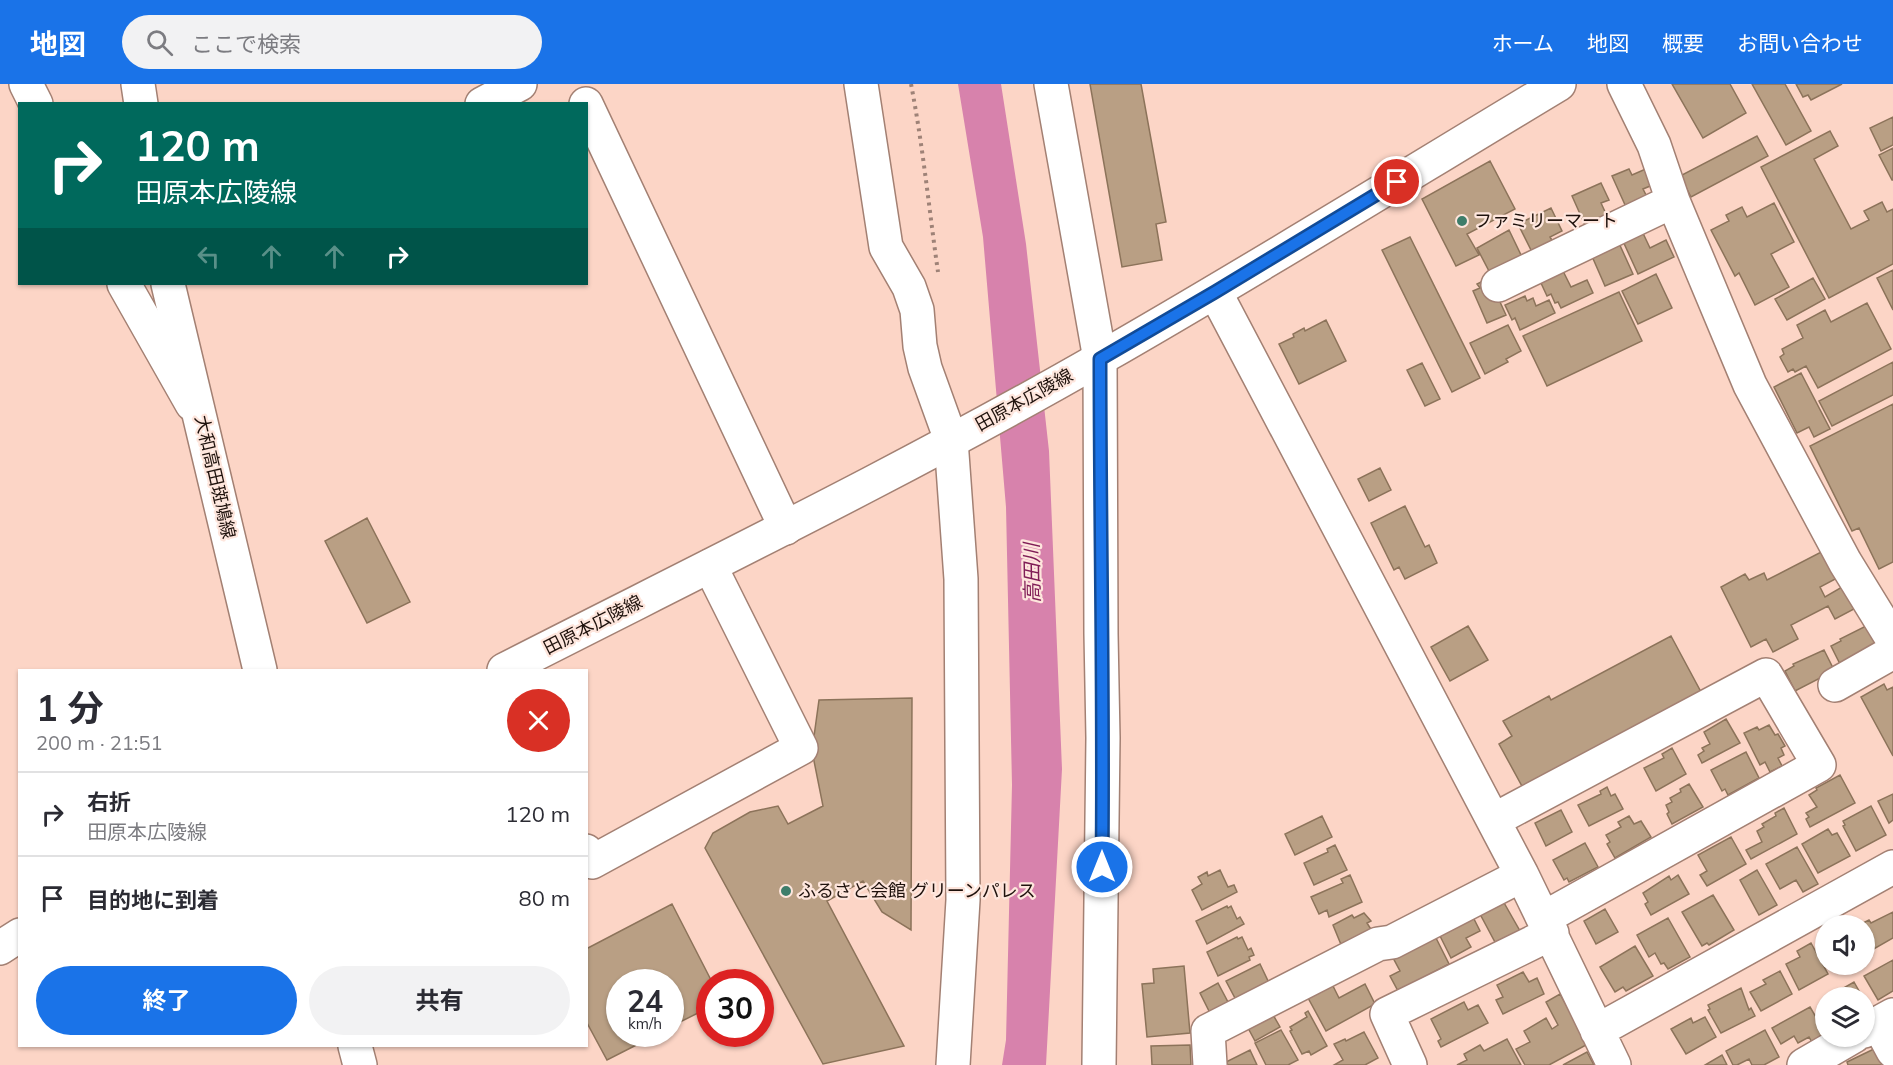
<!DOCTYPE html>
<html lang="ja">
<head>
<meta charset="utf-8">
<style>
	body { margin:0; font-family:Mulish,"Noto Sans JP",sans-serif; background:#f2f2f3; color:#2b2b33; height:100vh; display:flex; flex-direction:column; font-size:22px; white-space:nowrap }
	* { box-sizing:border-box; margin:0 }
	p { font-size:20px; color:#7c7c81 }
	.icon { flex:none; width:33px; height:33px; fill:none; stroke:currentColor; stroke-width:2; stroke-linecap:round; stroke-linejoin:round }
	.map { position:relative; flex:1; overflow:hidden }
	.sheet { position:absolute; left:18px; top:585px; width:570px; height:378px; display:flex; flex-direction:column; background:#fff; border-radius:0px; box-shadow:0 2px 4px #0004 }
	.sheet>* { flex:none }
	.top-card { position:absolute; left:18px; top:18px; width:570px; height:183px; border-radius:0px; box-shadow:0 2px 4px #0004; background:#00695c; color:#fff; overflow:hidden }
	.controls { position:absolute; left:1815px; top:831px; display:grid; gap:12px }
	.controls a { display:grid; place-items:center; width:60px; height:60px; border-radius:50%; background:#fff; box-shadow:0 2px 4px #0004; font-size:30px }
	.speed { position:absolute; left:606px; top:885px; display:flex; gap:12px; font-size:30px; font-weight:700; text-align:center }
	.speed>* { display:grid; place-content:center; width:78px; height:78px; border-radius:50%; background:#fff; box-shadow:0 2px 4px #0004; line-height:1 }
	.speed small { font-size:15px; font-weight:400 }
	.speed .limit { border:9px solid #d22; background:#fff; color:#111 }
	.pin { position:absolute; display:grid; place-items:center; width:51px; height:51px; color:#fff; margin:-26px; border:3px solid #fff; border-radius:50%; box-shadow:0 2px 6px #0007 }
	.me { position:absolute; width:66px; margin:-33px; rotate:0deg; stroke-linejoin:round; filter:drop-shadow(0 0 4px #0008) }
	.turn { display:flex; align-items:center; gap:21px; height:126px; padding:0 18px; font-size:27px }
	.turn .icon { width:78px; height:78px; stroke-width:2.5 }
	.turn b { display:block; font-size:42px; line-height:51px }
	.lanes { display:flex; align-items:center; height:57px; padding:0 18px; background:#0003; justify-content:center; gap:30px; direction:ltr }
	.lanes .off { opacity:.35 }
	.round { display:grid; place-items:center; flex:none; width:63px; height:63px; border-radius:32px; background:#f2f2f3 }
	.overview { display:flex; align-items:center; justify-content:space-between; height:102px; padding:0 18px }
	h1 { font-size:36px; font-weight:700; line-height:45px }
	.action { display:flex; gap:12px; margin-top:auto; padding:12px 18px }
	.action a { flex:1; height:69px; border-radius:36px; background:#1a73e8; color:#fff; font-size:24px; font-weight:700; line-height:69px; text-align:center }
	.action a+a { background:#f2f2f3; color:#2b2b33 }
	ul { padding:0; list-style:none }
	li { display:flex; align-items:center; gap:18px; height:84px; padding:0 18px; border-top:2px solid #e1e1e2 }
	li div { flex:1 }
	li b { display:block; font-size:22px }
	li em { font-style:normal }
	header { display:flex; align-items:center; gap:36px; box-sizing:border-box; height:84px; padding:0 30px; background:#1a73e8; color:#fff }
	header strong { font-size:28px }
	nav { display:flex; gap:33px; margin-inline-start:auto; font-size:21px }
	.search { width:420px; height:54px; background:#f2f2f3; display:flex; align-items:center; gap:15px; box-sizing:border-box; padding:0 21px; border-radius:33px; color:#7c7c81; font-size:22px }
	.map>svg:first-child { display:block }
	.water { fill:#d782ac }
	.building { fill:#b99f84; stroke:#8c735a; stroke-width:1.5 }
	.lines { fill:none; stroke-linecap:round; stroke-linejoin:round }
	.minor-casing { stroke:#a38073; stroke-width:36 }
	.major-casing { stroke:#a38073; stroke-width:36 }
	.path { stroke:#9e8277; stroke-width:4; stroke-dasharray:3 4.5; stroke-linecap:butt }
	.minor { stroke:#fff; stroke-width:33 }
	.major { stroke:#fff; stroke-width:33 }
	.route-casing { stroke:#114b97; stroke-width:15 }
	.route { stroke:#1a73e8; stroke-width:10 }
	.poi-dot { fill:#3e7d6a; stroke:#fee6dd; stroke-width:2 }
	.labels { text-anchor:middle; stroke-width:4.5; stroke-linejoin:round; paint-order:stroke }
	.poi-label { font-size:18px; fill:#1e110c; stroke:#fee6dd; text-anchor:start }
	.street-label { font-size:18px; fill:#1e110c; stroke:#fee6dd }
	.water-label { font-size:20px; font-style:italic; fill:#7f1c56; stroke:#fee6dd }
</style>
</head>
<body>
<header>
<strong>地図</strong>
<div class="search"><svg class="icon" aria-label="search" viewBox="0 0 24 24"><circle cx="10" cy="10" r="6"/><path d="M15 15l6 6"/></svg>ここで検索</div>
<nav><a>ホーム</a><a>地図</a><a>概要</a><a>お問い合わせ</a></nav>
</header>
<div class="map">
<svg width="1893" height="981" viewBox="0 0 1893 981">
	<rect width="100%" height="100%" fill="#fcd5c6"/>
	<!-- water -->
	<path class="water" d="M958 0H1001L1026 160 1049 367 1062 685 1046 981H1002L1006 956 1012 701 1006 423 983 153Z"/>
	<!-- building -->
	<path class="building" d="M1090 0H1141L1166 138 1156 140 1162 176 1122 183Z
		M1672 0H1730L1746 29 1703 54Z
		M1752 0H1785L1811 47 1786 61Z
		M1796 0H1842L1811 16 1808 11 1803 13Z
		M1893 33V61L1881 67 1870 44Z
		M1830 47 1838 62 1814 75 1851 145 1869 136 1864 127 1882 118 1887 128 1893 125V180L1829 214 1761 83Z
		M1757 52 1768 72 1691 113 1680 92Z
		M1893 64V96H1892L1879 71Z
		M1490 77 1515 125 1467 150 1479 171 1456 182 1422 115Z
		M1648 84 1655 100 1643 105 1647 113 1626 123 1612 92 1629 85 1632 91Z
		M1601 99 1609 116 1601 119 1607 132 1585 141 1572 112Z
		M1774 119 1794 158 1771 170 1789 203 1755 221 1739 189 1735 192 1711 146 1729 137 1726 131 1742 123 1747 133Z
		M1551 124 1562 147 1550 153 1553 158 1532 168 1518 140Z
		M1641 145 1650 164 1666 156 1674 173 1638 190 1622 155Z
		M1509 146 1522 173 1490 189 1477 164Z
		M1410 153 1480 294 1452 308 1382 166Z
		M1618 157 1633 190 1605 202 1591 170Z
		M1893 186V226L1877 194Z
		M1563 187 1571 203 1587 196 1593 209 1561 224 1558 218 1555 219 1551 210 1547 212 1540 197Z
		M1656 190 1672 224 1638 240 1622 207Z
		M1489 194 1506 231 1487 239 1473 207 1480 204 1477 200Z
		M1813 194 1825 215 1787 236 1775 215Z
		M1619 208 1642 257 1547 302 1523 252Z
		M1525 212 1527 217 1533 214 1536 222 1549 216 1555 229 1520 246 1515 234 1512 236 1505 221Z
		M1867 219 1891 265 1818 304 1806 282 1795 288 1793 285 1788 288 1780 273 1784 270 1782 265 1803 254 1797 241 1825 226 1831 238Z
		M1326 236 1346 277 1299 300 1279 260 1294 253 1293 250 1304 244 1305 247Z
		M1508 241 1521 267 1506 275 1508 278 1485 290 1470 259Z
		M1893 278V311L1832 342 1819 317Z
		M1422 279 1440 315 1425 322 1407 286Z
		M1801 289 1830 345 1814 353 1809 343 1797 349 1774 303Z
		M1893 320V478L1879 485 1859 444 1852 447 1810 362Z
		M1380 384 1391 406 1369 417 1358 395Z
		M1405 422 1425 463 1429 461 1437 479 1405 495 1399 483 1394 486 1371 439Z
		M367 434 410 518 367 539 325 457Z
		M1827 465 1841 492 1820 503 1825 513 1842 503 1854 525 1835 535 1828 522 1791 541 1798 555 1773 568 1766 555 1751 563 1721 503 1745 490 1749 496 1764 489 1767 496Z
		M1870 540 1880 560 1841 582 1831 562 1841 557 1840 555Z
		M1468 542 1488 576 1450 597 1431 563Z
		M1671 552 1701 608 1523 704 1499 660 1512 652 1503 637 1549 612 1551 616Z
		M1824 566 1833 584 1828 590 1795 607 1785 587 1794 582 1793 580Z
		M1884 600 1887 606 1893 603V672L1861 613Z
		M912 614 911 846 882 828 863 797 827 817 904 962 823 980 705 764 713 749 750 728 778 722 788 740 823 722 812 667 819 616Z
		M1726 635 1740 659 1702 679 1698 671 1704 667 1702 664 1710 660 1704 648Z
		M1769 641 1775 651 1778 650 1785 662 1781 664 1784 671 1778 674 1782 682 1770 688 1765 678 1760 681 1744 649 1757 643 1759 646Z
		M1672 664 1686 690 1656 707 1644 684 1664 674 1662 670Z
		M1746 668 1759 694 1728 711 1725 705 1722 707 1711 686Z
		M1840 691 1855 719 1810 743 1806 735 1809 733 1806 729 1817 723 1809 711 1817 706 1816 704Z
		M1689 700 1703 723 1672 740 1667 730 1669 728 1666 721 1672 718 1670 714 1681 708 1680 705Z
		M1607 703 1611 712 1615 710 1623 725 1589 742 1578 721 1601 710 1600 707Z
		M1893 710V736L1889 739 1878 717Z
		M1871 722 1886 751 1856 767 1843 742 1845 741 1843 737Z
		M1784 724 1797 750 1751 775 1746 766 1762 758 1757 747 1764 743 1762 740 1776 732 1775 729Z
		M1561 726 1572 748 1546 762 1535 739Z
		M1322 732 1332 753 1295 771 1285 750Z
		M1629 732 1634 740 1641 737 1651 753 1615 774 1607 760 1610 758 1606 751 1621 743 1618 738Z
		M1828 745 1832 751 1837 749 1850 772 1818 789 1802 760Z
		M1731 753 1746 780 1707 802 1700 791 1707 787 1698 771Z
		M1585 759 1598 783 1569 798 1567 794 1564 796 1553 776Z
		M1335 761 1347 786 1314 801 1304 779 1328 768 1327 765Z
		M1797 763 1818 800 1803 808 1796 796 1780 805 1766 780Z
		M1220 786 1228 803 1234 801 1237 808 1202 826 1192 806 1202 800 1198 793 1207 788 1208 792Z
		M1757 786 1777 821 1759 831 1740 796Z
		M1350 791 1362 818 1329 833 1327 826 1319 830 1311 813 1343 799 1341 795Z
		M1678 791 1689 810 1651 831 1645 820 1648 818 1643 809 1669 792 1671 796Z
		M1713 811 1734 846 1709 861 1707 859 1702 862 1682 828Z
		M1503 817 1520 847 1496 860 1480 830Z
		M672 820 712 898H710V923L670 943V898H620V950H658L607 976 586 937V865Z
		M1227 822 1228 824 1231 822 1237 835 1240 833 1244 840 1207 860 1196 837Z
		M1605 825 1618 848 1596 860 1584 837Z
		M1893 828V854L1872 866 1864 852V842L1859 841 1869 836 1871 839Z
		M1364 829 1371 837 1367 839 1372 847 1342 863 1333 841 1352 831 1354 834Z
		M1473 833 1480 847 1466 854 1471 863 1451 874 1438 848Z
		M1668 834 1690 873 1668 885 1664 879 1661 880 1655 869 1649 873 1637 851Z
		M1434 850 1449 880 1398 907 1390 892 1400 887 1391 870Z
		M1237 853 1238 855 1242 853 1248 866 1251 864 1254 871 1249 873 1250 876 1218 892 1207 868Z
		M1811 859 1828 890 1799 906 1786 880 1800 873 1797 867Z
		M1635 862 1653 892 1626 907 1623 903 1615 908 1600 883Z
		M1893 876V907L1878 916 1864 892Z
		M1260 880 1269 899 1236 916 1226 897Z
		M1184 882 1190 949 1147 953 1142 900 1154 899 1153 885Z
		M1780 887 1792 910 1761 927 1750 908 1766 900 1763 896Z
		M1523 888 1529 898 1537 894 1544 910 1503 930 1496 916 1503 913 1497 901Z
		M1331 898 1339 914 1365 900 1375 920 1326 947 1307 912Z
		M1854 898 1863 914H1826Z
		M1218 899 1229 920 1210 929 1200 909Z
		M1741 904 1749 926 1751 924 1755 932 1721 949 1708 926 1710 925 1708 921Z
		M1560 910 1588 960 1549 981H1525L1516 965 1530 958 1524 947 1546 934 1552 945 1558 941 1546 918Z
		M1464 918 1468 926 1478 921 1488 939 1441 963 1438 957 1441 955 1431 935Z
		M1810 923 1826 950 1814 962 1809 953 1798 959 1794 952 1781 960 1772 944Z
		M1308 927 1327 962 1311 971 1309 967 1302 970 1290 947 1292 946 1290 943 1307 933 1305 929Z
		M1272 929 1280 943 1255 957 1247 942Z
		M1705 933 1716 953 1686 970 1671 945 1691 934 1693 939Z
		M1281 946 1298 976 1288 981H1266L1255 959Z
		M1765 946 1779 973 1764 981H1752L1749 975 1737 981H1733L1726 967Z
		M1364 948 1378 974 1365 981H1334L1343 976 1334 960 1345 955 1346 957Z
		M1507 955 1521 981H1457L1467 976 1464 970 1480 961 1484 967Z
		M1190 961 1191 981H1152L1151 962Z
		M1878 963 1887 981H1848L1847 978Z
		M1250 966 1257 981H1228L1226 978Z
		M1587 968 1594 981H1563Z
		M1722 971 1727 981H1705Z"/>
	<g class="lines">
		<!-- minor casing -->
		<g class="minor-casing">
			<path id="minor" d="M26 0 36 20
				M861 0 886 163 909 203 917 226 920 262 925 284 951 356 961 495 963 816 953 981
				M1051 0 1100 275 1101 550 1103 654 1099 981
				M1624 0 1654 61 1673 117 1750 301 1845 478 1893 556
				M482 20 520 0
				M586 20 786 444
				M124 200 192 320
				M1498 201 1673 117
				M1215 208 1522 791 1614 981
				M1835 601 1893 568
				M1494 736 1766 591 1819 681 1544 834
				M586 767 592 778 801 664 710 482
				M1878 939 1893 967
				M1597 947 1893 783
				M1864 947 1893 931
				M1210 981 1208 947 1378 860 1392 858 1522 791
				M1410 981 1387 930 1552 849
				M1804 981 1854 952"/>
		</g>
		<!-- major casing -->
		<g class="major-casing">
			<path id="major" d="M138 0 141 20
				M168 200 260 586
				M504 586C704 484 906 386 1101 274 1255 186 1406 92 1559 0
				M0 864 20 851
				M355 962 360 981"/>
		</g>
		<!-- path -->
		<path class="path" d="M911 0C923 62 929 125 938 188"/>
		<!-- minor -->
		<use href="#minor" class="minor"/>
		<!-- major -->
		<use href="#major" class="major"/>
	</g>
	<g class="lines">
		<!-- route casing -->
		<g class="route-casing">
			<path id="route" d="M1102 783C1104 614 1100 444 1100 275L1215 208 1397 98"/>
		</g>
		<!-- route -->
		<use href="#route" class="route"/>
	</g>
	<!-- markers -->
	<g class="poi-dot">
		<circle cx="1462" cy="137" r="6"/>
		<circle cx="786" cy="807" r="6"/>
	</g>
	<g class="labels">
		<!-- poi labels -->
		<g class="poi-label">
			<text x="1474" y="143">ファミリーマート</text>
			<text x="798" y="813">ふるさと会館 グリーンパレス</text>
		</g>
		<!-- street labels -->
		<g class="street-label">
			<text transform="translate(1024 316) rotate(-29)" y="6">田原本広陵線</text>
			<text transform="translate(215 393) rotate(77)" y="6">大和高田斑鳩線</text>
			<text transform="translate(593 541) rotate(-27)" y="6">田原本広陵線</text>
		</g>
		<!-- water labels -->
		<g class="water-label">
			<text transform="translate(1032 489) rotate(-91)" y="7">高田川</text>
		</g>
	</g>
</svg>
<div class="controls">
<a><svg class="icon" aria-label="sound" viewBox="0 0 24 24"><path d="M4 9h4l5-4v14l-5-4H4zM17 9q2 3 0 6"/></svg></a>
<a><svg class="icon" aria-label="layers" viewBox="0 0 24 24"><path d="M12 4l9 5-9 5-9-5zM3 14l9 5 9-5"/></svg></a>
</div>
<div class="speed"><div>24<small>km/h</small></div><div class="limit">30</div></div>
<div class="pin" style="left:1397px;top:98px;background:#d93025"><svg class="icon" aria-label="arrive" viewBox="0 0 24 24"><path d="M6 21V4h12l-3 4 3 4H6"/></svg></div>
<svg class="me" style="left:1102px;top:783px" viewBox="-20 -20 40 40"><circle r="17" fill="#1a73e8" stroke="#fff" stroke-width="3"/><path d="M0-11L8 9 0 5-8 9z" fill="#fff"/></svg>
<div class="top-card">
<div class="turn"><svg class="icon" aria-label="right" viewBox="0 0 24 24"><path d="M7 20v-9h11M14 6l5 5-5 5"/></svg><div><b>120 m</b>田原本広陵線</div></div>
<div class="lanes"><svg class="icon off" aria-label="left" viewBox="0 0 24 24"><path d="M17 20v-9H6M10 6l-5 5 5 5"/></svg><svg class="icon off" aria-label="ahead" viewBox="0 0 24 24"><path d="M12 20V5M6 11l6-6 6 6"/></svg><svg class="icon off" aria-label="ahead" viewBox="0 0 24 24"><path d="M12 20V5M6 11l6-6 6 6"/></svg><svg class="icon" aria-label="right" viewBox="0 0 24 24"><path d="M7 20v-9h11M14 6l5 5-5 5"/></svg></div>
</div>
<section class="sheet">
<div class="overview"><div><h1>1 分</h1><p>200 m · 21:51</p></div><a class="round" style="background:#d93025;color:#fff"><svg class="icon" aria-label="close" viewBox="0 0 24 24"><path d="M6 6l12 12M18 6L6 18"/></svg></a></div>
<ul>
<li><svg class="icon" aria-label="right" viewBox="0 0 24 24"><path d="M7 20v-9h11M14 6l5 5-5 5"/></svg><div><b>右折</b><p>田原本広陵線</p></div><em>120 m</em></li>
<li><svg class="icon" aria-label="arrive" viewBox="0 0 24 24"><path d="M6 21V4h12l-3 4 3 4H6"/></svg><div><b>目的地に到着</b></div><em>80 m</em></li>
</ul>
<div class="action"><a>終了</a><a>共有</a></div>
</section>
</div>
</body>
</html>
